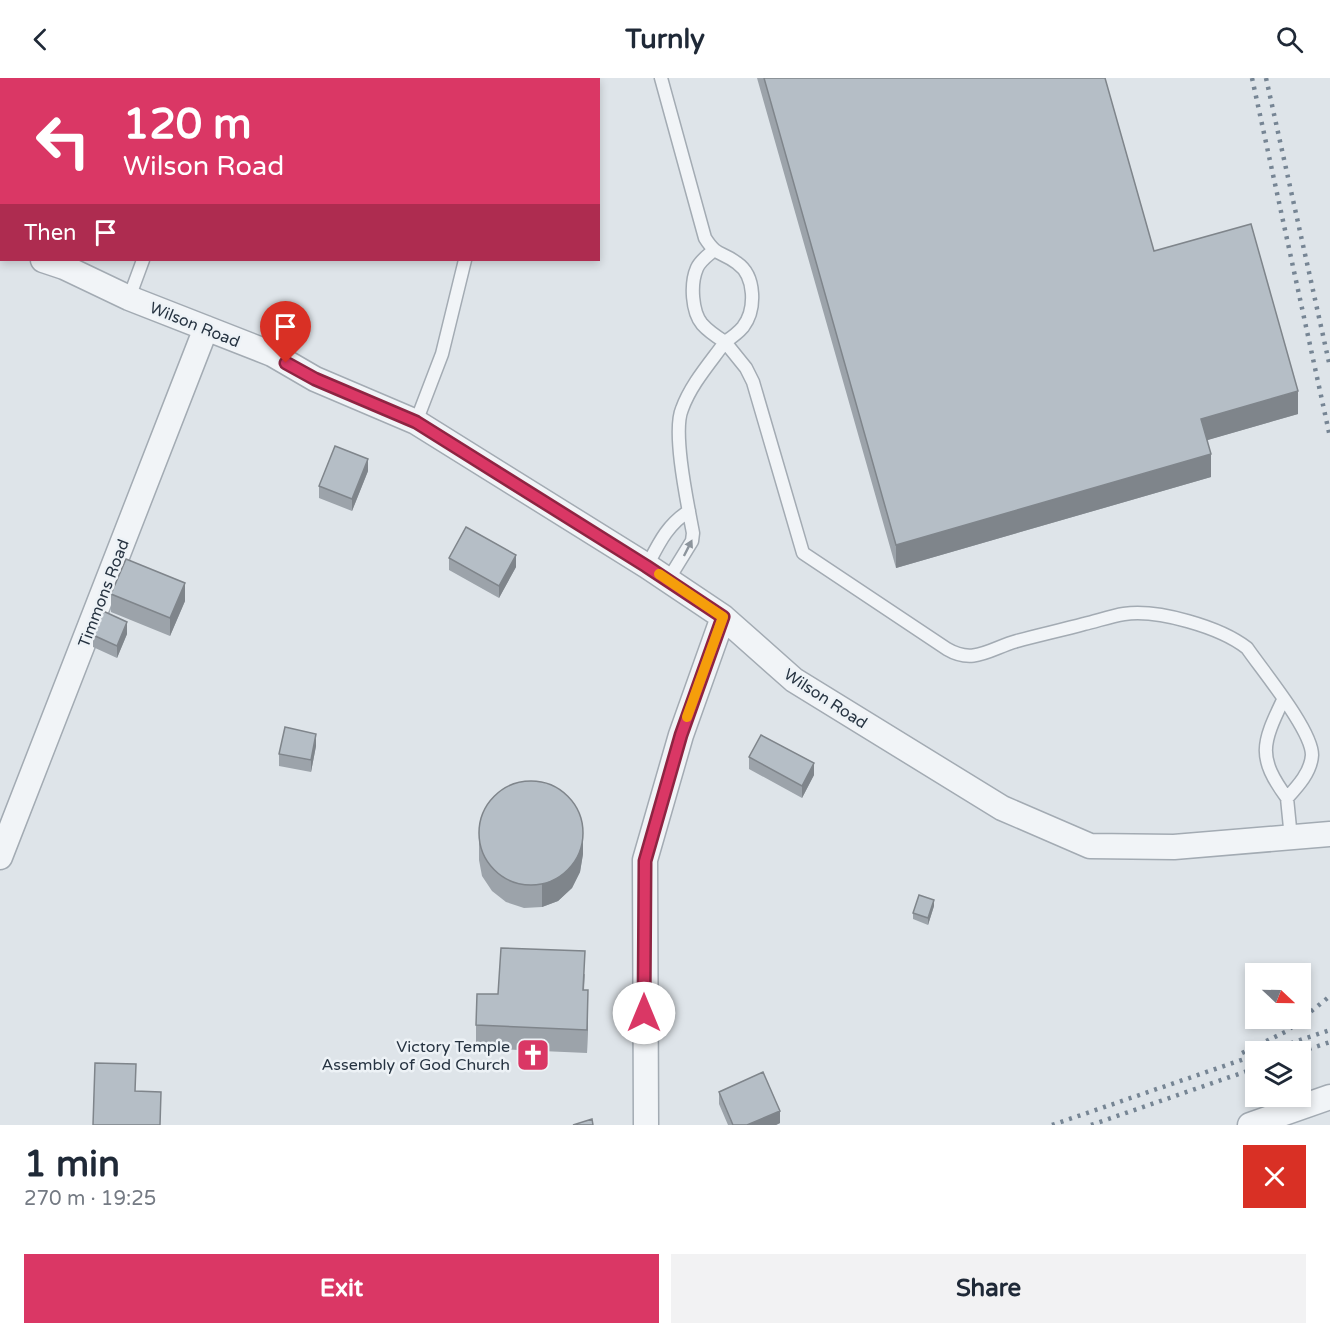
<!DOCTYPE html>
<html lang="en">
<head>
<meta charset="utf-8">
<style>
	body { margin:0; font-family:"Varela Round",sans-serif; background:#f2f2f3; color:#1f2937; height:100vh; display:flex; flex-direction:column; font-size:22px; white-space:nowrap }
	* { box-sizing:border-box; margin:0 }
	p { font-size:20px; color:#747a83 }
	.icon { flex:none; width:33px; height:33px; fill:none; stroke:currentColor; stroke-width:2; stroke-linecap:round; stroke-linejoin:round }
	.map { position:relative; height:1047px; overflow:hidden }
	.sheet { display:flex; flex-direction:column; background:#fff; flex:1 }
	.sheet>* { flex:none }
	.hud { position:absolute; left:0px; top:0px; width:600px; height:183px; box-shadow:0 3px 9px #0003; background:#da3765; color:#fff; overflow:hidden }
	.needle { width:39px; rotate:112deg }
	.fabs { position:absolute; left:1245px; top:885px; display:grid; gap:12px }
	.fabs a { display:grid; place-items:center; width:66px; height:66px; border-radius:0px; background:#fff; box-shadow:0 3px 9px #0003; font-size:30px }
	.pin { position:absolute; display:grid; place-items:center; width:51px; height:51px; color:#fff; margin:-62px -26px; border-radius:50% 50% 50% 0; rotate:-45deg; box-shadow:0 0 6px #0007 }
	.pin .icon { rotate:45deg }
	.me { position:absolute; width:66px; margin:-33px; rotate:0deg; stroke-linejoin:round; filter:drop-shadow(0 0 4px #0008) }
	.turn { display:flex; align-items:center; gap:21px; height:126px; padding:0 24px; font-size:27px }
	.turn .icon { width:78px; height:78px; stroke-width:2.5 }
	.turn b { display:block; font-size:42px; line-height:51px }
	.then { display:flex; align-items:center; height:57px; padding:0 24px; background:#0003; gap:12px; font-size:22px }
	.round { display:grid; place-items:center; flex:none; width:63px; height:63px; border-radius:0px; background:#f2f2f3 }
	.head { display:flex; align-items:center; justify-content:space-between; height:102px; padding:0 24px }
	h1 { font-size:36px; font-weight:700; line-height:45px }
	.cta { display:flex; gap:12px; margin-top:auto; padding:12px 24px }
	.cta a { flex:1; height:69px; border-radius:0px; background:#da3765; color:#fff; font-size:24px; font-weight:700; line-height:69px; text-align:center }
	.cta a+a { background:#f2f2f3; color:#1f2937 }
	header { display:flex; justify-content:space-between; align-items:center; height:78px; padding:0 24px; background:#fff; font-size:27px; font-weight:700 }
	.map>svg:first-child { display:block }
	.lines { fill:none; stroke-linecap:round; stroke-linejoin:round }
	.service-casing { stroke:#a3abb3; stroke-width:15 }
	.minor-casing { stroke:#a3abb3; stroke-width:27 }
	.service { stroke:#f1f4f7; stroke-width:12 }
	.minor { stroke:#f1f4f7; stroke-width:24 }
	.rail { stroke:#768594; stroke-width:4.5; stroke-dasharray:3 6; stroke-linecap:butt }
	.wall { fill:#9ca3aa }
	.shaded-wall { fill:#7f858b }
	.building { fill:#b5bec6; stroke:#7f858b; stroke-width:1.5 }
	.oneway { fill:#8c949c }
	.route-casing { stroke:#8e2442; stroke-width:15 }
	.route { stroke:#da3765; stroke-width:10 }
	.slow { stroke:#f59e0b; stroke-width:10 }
	.labels { text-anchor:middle; stroke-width:5; stroke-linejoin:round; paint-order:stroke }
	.street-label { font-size:16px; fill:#263341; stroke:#edf2f6 }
	.poi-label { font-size:16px; fill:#263341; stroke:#edf2f6; text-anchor:end }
</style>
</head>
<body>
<header><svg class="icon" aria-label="back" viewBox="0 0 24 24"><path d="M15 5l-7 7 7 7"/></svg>Turnly<svg class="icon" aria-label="search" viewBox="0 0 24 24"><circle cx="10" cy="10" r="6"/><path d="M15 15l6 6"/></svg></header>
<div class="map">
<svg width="1330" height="1047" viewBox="0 0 1330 1047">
	<rect width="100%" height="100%" fill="#dee4e9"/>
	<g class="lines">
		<!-- service casing -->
		<g class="service-casing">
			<path id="service" d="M661 0 705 160C717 179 721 173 737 185 756 198 756 232 743 249 738 255 731 260 725 264L746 290 753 304 803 475 947 571C974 587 991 570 1017 563 1039 557 1062 552 1084 546 1097 543 1111 538 1124 536 1158 531 1220 549 1247 570 1262 592 1312 652 1312 677 1311 694 1298 708 1287 720L1291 760
				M151 2V0
				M508 2V0
				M129 220 143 182
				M416 344 442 276 465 182
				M647 488C659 465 667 447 689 433
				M668 502 692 463 693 455C688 428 672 354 682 331 691 306 710 285 725 264 717 259 709 254 702 246 692 234 690 206 697 190 700 183 707 178 713 173
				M1283 622C1262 666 1257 679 1287 720"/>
		</g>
		<!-- minor casing -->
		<g class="minor-casing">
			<path id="minor" d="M0 167H2
				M43 182 64 189 129 220 272 276 315 301 416 344 647 488 723 539 794 602 1002 730 1090 768 1174 769 1330 756
				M0 779 206 250
				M646 1047 645 782 681 657 723 539
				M1250 1047 1330 1019"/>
		</g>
		<!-- service -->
		<use href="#service" class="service"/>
		<!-- minor -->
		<use href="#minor" class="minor"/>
		<!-- rail -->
		<path class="rail" d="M1252 0 1330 359
			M1266 0 1330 289
			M1265 974 1330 952
			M1300 974 1330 964
			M1242 975 1287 953 1330 918
			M1052 1047 1256 977
			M1091 1047 1256 990"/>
	</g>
	<!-- wall -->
	<path class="wall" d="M757 0H1105L1154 173 1298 336 1207 362 1211 399 896 490Z
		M2 11V41L0 40V17Z
		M368 393 352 433 319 420V408Z
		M449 480 516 489 499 520 449 492Z
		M111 516 185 523 170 558 111 534Z
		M127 556 117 580 93 569V557Z
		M316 668 311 694 279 688V676Z
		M749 679 814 697 802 720 749 691Z
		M479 758 583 776 580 794 572 810 558 823 542 829 524 830 506 824 492 813 482 798 479 782Z
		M934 828 928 847 913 841V835Z
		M585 896 584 912 588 935 587 975 476 970V947L498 916Z
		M719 1014 780 1045 776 1047H728L719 1026Z"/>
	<!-- shaded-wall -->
	<path class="shaded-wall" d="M1298 313V336L1201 364V341Z
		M1211 376V399L896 490V467Z
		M368 381V393L352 433V421Z
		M516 477V489L499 520V508Z
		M185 505V523L170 558V540Z
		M127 544V556L117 580V568Z
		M316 656V668L311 694V682Z
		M814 685V697L802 720V708Z
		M583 753V776L580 794 572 810 558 823 542 829V806Z
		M934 822V828L928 847V840Z
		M588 912V935L587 975V952Z
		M780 1033V1045L776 1047H747Z"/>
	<!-- building -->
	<path class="building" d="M4 0H114V2H4Z
		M764 0H1105L1154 173 1251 146 1298 313 1201 341 1211 376 896 467Z
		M335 368 368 381 352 421 319 408Z
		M466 449 516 477 499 508 449 480Z
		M126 481 185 505 170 540 111 516Z
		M103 533 127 544 117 568 93 557Z
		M285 649 316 656 311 682 279 676Z
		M761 657 814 685 802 708 749 679Z
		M479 755a52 52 0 1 1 104 0a52 52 0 1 1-104 0Z
		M919 817 934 822 928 840 913 835Z
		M501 870 585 873 583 912H588L587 952 476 947 477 916H498Z
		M95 985 136 986 135 1013 161 1014 160 1047H93Z
		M763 994 780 1033 747 1047H733L719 1014Z
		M592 1041 593 1047H573Z"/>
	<!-- one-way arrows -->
	<defs><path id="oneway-solid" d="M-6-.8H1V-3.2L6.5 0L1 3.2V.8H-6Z" transform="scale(1.5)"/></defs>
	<use class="oneway" href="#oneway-solid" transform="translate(688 470) rotate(-63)"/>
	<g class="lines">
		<!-- route casing -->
		<g class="route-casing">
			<path id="route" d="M286 285 315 301 416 344 646 488 723 539 681 657 645 783 644 935"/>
		</g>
		<!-- route -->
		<use href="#route" class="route"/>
		<!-- slow -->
		<path class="slow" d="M659 496 723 539 687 639"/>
	</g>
	<!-- icons -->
	<defs>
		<g id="church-square" transform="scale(1.725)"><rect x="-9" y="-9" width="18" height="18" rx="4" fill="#da3765" stroke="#edf2f6"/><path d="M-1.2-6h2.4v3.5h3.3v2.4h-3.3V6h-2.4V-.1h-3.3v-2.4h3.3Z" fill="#fff"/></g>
	</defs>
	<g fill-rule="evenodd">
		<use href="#church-square" x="533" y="977"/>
	</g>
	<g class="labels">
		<!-- street labels -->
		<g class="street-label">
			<text transform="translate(195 246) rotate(22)" y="6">Wilson Road</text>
			<text transform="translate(103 515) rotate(-69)" y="6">Timmons Road</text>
			<text transform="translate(826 620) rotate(33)" y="6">Wilson Road</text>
		</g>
		<!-- poi labels -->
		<g class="poi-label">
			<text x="510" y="974">Victory Temple<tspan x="510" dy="18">Assembly of God Church</tspan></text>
		</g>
	</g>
</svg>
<div class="fabs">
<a><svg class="needle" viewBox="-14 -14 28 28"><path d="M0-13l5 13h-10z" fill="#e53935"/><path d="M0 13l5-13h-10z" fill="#747a83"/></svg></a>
<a><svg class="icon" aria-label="layers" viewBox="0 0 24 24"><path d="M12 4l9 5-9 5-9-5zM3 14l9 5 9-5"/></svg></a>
</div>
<div class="pin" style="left:286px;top:285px;background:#d93025"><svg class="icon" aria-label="arrive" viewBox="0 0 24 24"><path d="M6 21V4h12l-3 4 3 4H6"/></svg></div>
<svg class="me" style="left:644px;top:935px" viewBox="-20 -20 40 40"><circle r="19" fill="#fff"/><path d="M0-13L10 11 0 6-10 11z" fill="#da3765"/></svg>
<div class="hud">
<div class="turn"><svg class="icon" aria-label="left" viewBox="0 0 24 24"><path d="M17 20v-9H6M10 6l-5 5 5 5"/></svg><div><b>120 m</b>Wilson Road</div></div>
<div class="then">Then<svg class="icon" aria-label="arrive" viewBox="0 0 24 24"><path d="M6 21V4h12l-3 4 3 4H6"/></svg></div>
</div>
</div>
<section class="sheet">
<div class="head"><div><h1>1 min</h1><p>270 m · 19:25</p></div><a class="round" style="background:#d93025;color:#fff"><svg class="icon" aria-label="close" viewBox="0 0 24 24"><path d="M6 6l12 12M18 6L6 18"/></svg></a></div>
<div class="cta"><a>Exit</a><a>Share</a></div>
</section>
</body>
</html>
